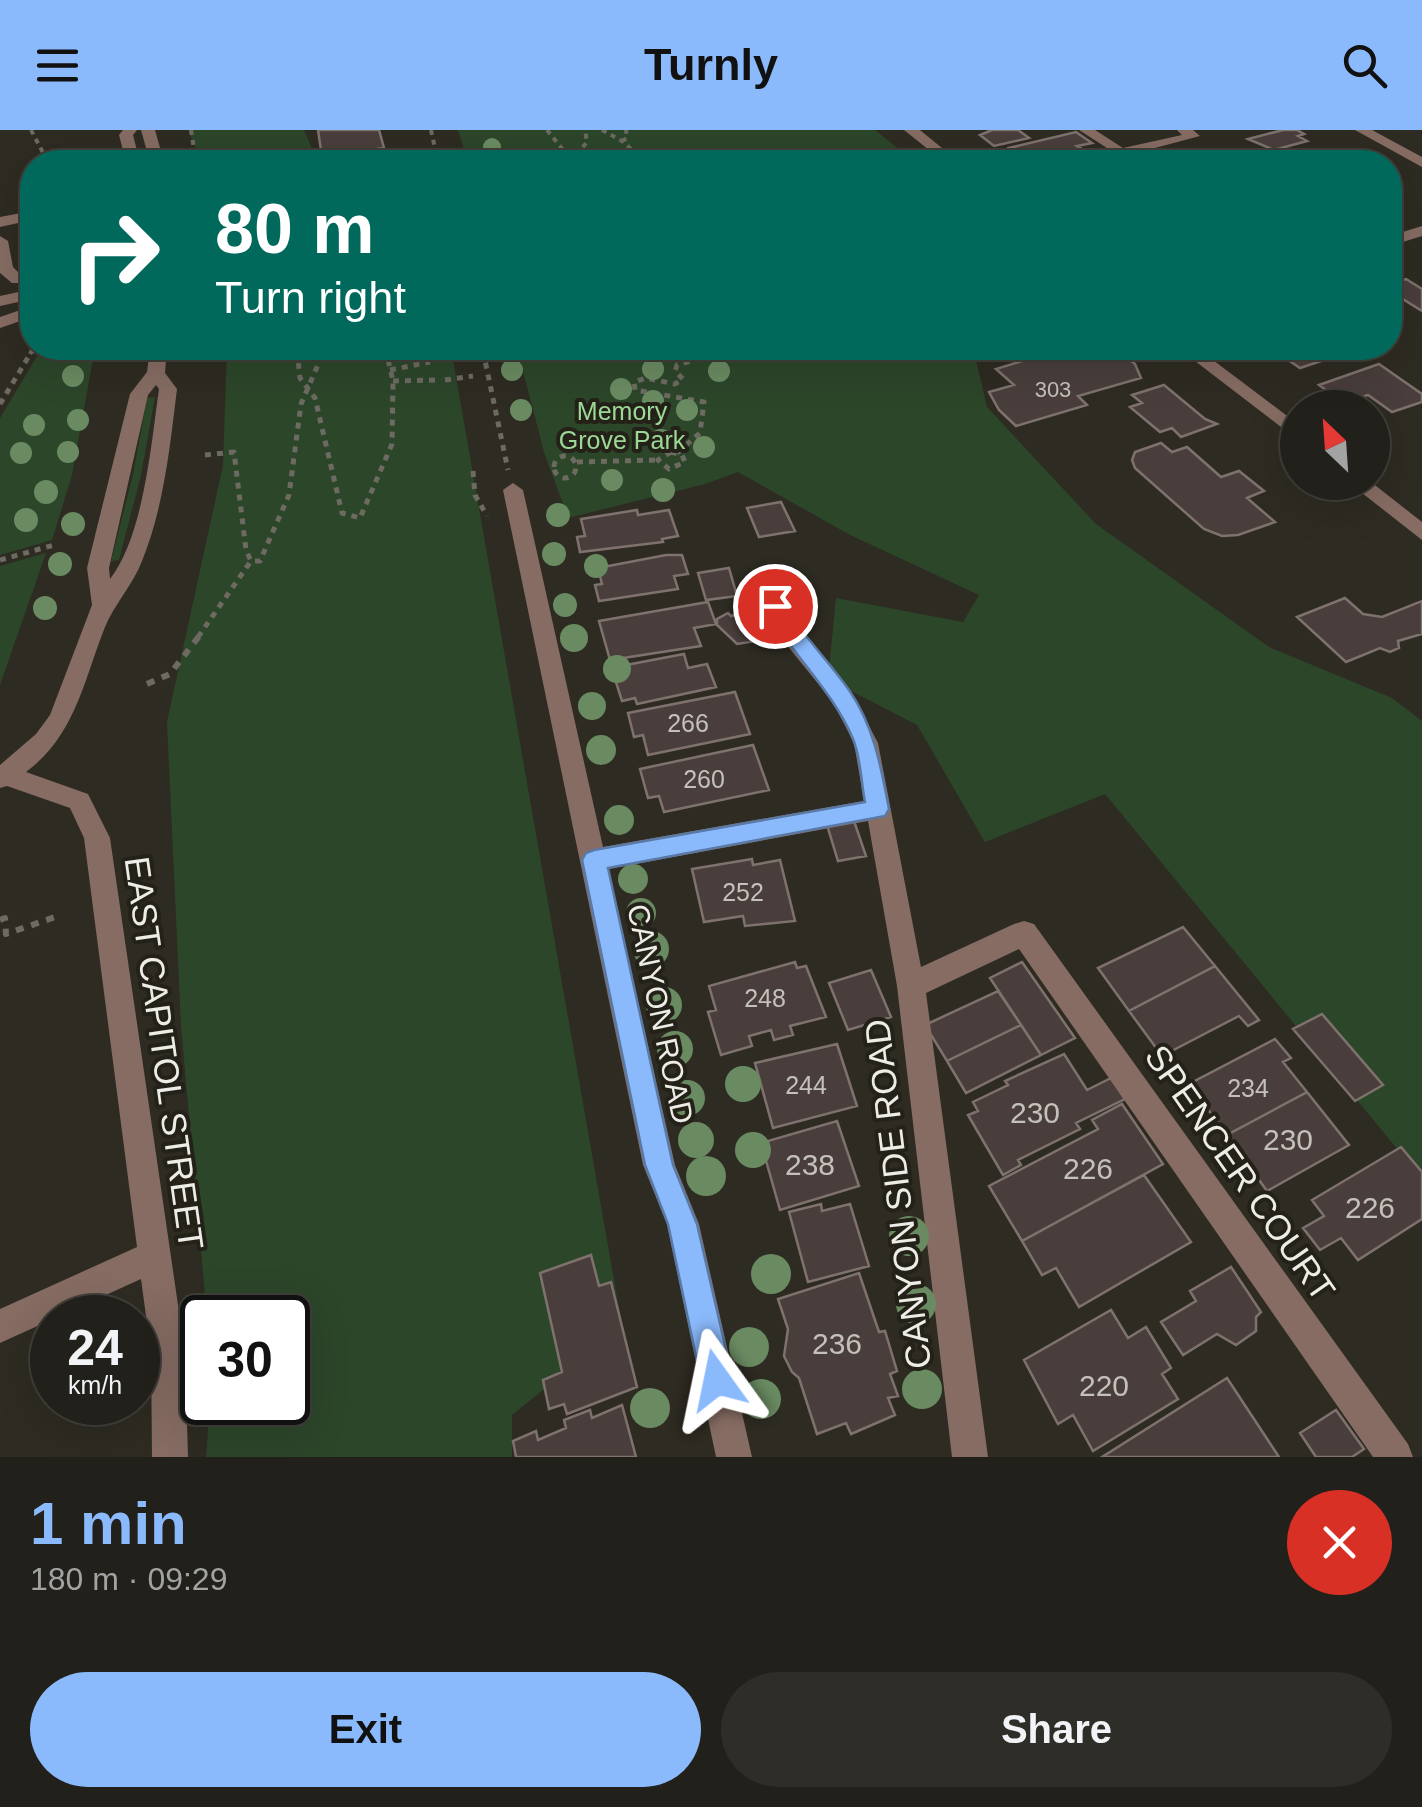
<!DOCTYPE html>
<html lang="en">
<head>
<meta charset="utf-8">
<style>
	body { margin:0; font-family:Arial,sans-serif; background:#2e2d27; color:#f1f3f6; height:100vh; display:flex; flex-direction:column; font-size:38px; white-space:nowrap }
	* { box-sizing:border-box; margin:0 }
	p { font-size:32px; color:#a2a3a2 }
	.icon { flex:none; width:55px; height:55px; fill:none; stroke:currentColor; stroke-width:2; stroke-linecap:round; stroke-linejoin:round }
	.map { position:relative; height:1327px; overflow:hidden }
	.sheet { display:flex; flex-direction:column; background:#22201a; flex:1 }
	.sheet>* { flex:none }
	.guide { position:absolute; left:20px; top:20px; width:1382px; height:210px; border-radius:40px; box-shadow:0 10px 40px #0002,0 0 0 2px #3f3e39; background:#00695c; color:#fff; overflow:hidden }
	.needle { width:65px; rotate:335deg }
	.controls { position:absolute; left:1280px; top:260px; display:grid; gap:20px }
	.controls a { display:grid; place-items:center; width:110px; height:110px; border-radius:50%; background:#22201a; box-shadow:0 10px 40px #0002,0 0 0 2px #3f3e39; font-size:50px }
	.speed { position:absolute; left:30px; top:1165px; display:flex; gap:20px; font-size:50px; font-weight:700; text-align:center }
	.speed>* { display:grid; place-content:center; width:130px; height:130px; border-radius:50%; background:#22201a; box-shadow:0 10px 40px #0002,0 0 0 2px #3f3e39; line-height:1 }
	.speed small { font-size:25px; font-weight:400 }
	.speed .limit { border:5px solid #111; border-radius:15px; background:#fff; color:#111 }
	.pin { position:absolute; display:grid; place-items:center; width:85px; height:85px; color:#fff; margin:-42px; border:5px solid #fff; border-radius:50%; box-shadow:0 2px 10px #0007 }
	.me { position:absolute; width:110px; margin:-55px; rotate:348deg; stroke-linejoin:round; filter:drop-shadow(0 0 8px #0008) }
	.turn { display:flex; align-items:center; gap:35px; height:210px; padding:0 30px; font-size:45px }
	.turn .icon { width:130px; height:130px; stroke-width:2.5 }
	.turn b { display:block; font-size:70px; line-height:85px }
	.round { display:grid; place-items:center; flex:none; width:105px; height:105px; border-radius:52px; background:#2e2d27 }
	.summary { display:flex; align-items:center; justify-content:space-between; height:170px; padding:0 30px }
	h1 { font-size:60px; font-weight:700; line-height:75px; color:#8abafc }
	.button { display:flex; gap:20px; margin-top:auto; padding:20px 30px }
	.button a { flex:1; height:115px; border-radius:60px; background:#8abafc; color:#111; font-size:40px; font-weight:700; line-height:115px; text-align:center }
	.button a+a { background:#2e2d27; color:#f1f3f6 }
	header { display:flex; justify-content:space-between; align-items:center; height:130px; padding:0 30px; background:#8abafc; color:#111; font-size:45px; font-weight:700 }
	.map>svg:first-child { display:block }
	.green { fill:#2c462a }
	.building { fill:#493e3b; stroke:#7f726e; stroke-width:2.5 }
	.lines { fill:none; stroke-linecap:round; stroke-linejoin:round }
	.path-far2 { stroke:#6d6a62; stroke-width:4; stroke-dasharray:5 5; stroke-linecap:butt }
	.path-far1 { stroke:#6d6a62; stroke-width:5; stroke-dasharray:6 6; stroke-linecap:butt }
	.path { stroke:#6d6a62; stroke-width:6; stroke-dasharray:8 8; stroke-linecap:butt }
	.minor { fill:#866c63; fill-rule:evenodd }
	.tree { fill:#6a8b62 }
	.route { fill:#8abafc; stroke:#5a79a4; stroke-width:2.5 }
	.labels { text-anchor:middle; stroke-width:8; stroke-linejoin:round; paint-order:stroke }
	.far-number-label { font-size:22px; fill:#c4c0bb }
	.far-park-label { font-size:25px; fill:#9cd996; stroke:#242118 }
	.number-label { font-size:25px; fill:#c4c0bb }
	.street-label { font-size:30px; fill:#edece6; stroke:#242118 }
	.near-number-label { font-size:30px; fill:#c4c0bb }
	.near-street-label { font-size:35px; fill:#edece6; stroke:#242118 }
</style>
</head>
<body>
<header><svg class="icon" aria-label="menu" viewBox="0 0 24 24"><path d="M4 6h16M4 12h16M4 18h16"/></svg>Turnly<svg class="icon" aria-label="search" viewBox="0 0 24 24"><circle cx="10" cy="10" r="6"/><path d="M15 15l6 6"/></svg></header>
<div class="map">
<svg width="1422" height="1327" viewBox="0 0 1422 1327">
	<rect width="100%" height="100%" fill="#2e2b22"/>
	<!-- green -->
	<path class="green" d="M188 0H304L318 32H201Z
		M458 0H875L915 32H468Z
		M42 218H95L72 345 52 410 0 425V288Z
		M227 218H451L622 1196 512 1285V1327H206L210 1273 288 1272V1188L207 1187 181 896 167 592 223 335Z
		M517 218H973L987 277 1096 394 1269 517 1392 568 1422 591V1049L1105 664 985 712 917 595 828 549 836 468 963 492 979 465 850 405 738 342 705 354 568 388 544 322Z
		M155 267 141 345 119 430 111 431 133 345 147 268Z
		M46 423 0 555V436Z"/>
	<!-- building -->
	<path class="building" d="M318 0H379L384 18 322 27Z
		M992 0H1018L1029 8 994 16 980 5Z
		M1283 0H1297L1304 4 1298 6 1307 11 1274 20 1248 9Z
		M1076 2 1092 13 1077 16 1084 20 1046 31 1026 32 1009 18Z
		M1406 149 1422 159V181L1390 161V154Z
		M1024 218H1115L1135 234 1141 248 1078 266 1087 275 1016 296 999 280 989 262 1014 255 996 239 1035 227Z
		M1271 218H1330L1339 225 1300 238Z
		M1379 234 1422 264V272L1392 282 1368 265 1344 273 1319 255Z
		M1164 255 1205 289 1217 294 1181 307 1172 298 1160 302 1130 277 1142 273 1132 265Z
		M1161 313 1172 322 1187 317 1221 347 1239 341 1264 361 1247 368 1275 392 1238 405 1222 406 1204 399 1135 338 1132 330 1135 322Z
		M781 372 795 401 759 407 747 378Z
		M637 380 638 385 669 380 678 406 662 409 663 412 580 422 577 407 585 406 581 389Z
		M666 425H682L688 444 674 446 678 459 599 471 595 455 602 454 598 438Z
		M729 438 737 466 706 470 698 443Z
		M1345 468 1363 484 1382 487 1422 471V504L1398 511 1399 518 1390 522 1380 518 1346 532 1297 487Z
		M708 472 716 494 694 498 701 516 610 530 599 491Z
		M763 478 775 508 737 514 717 495V489L728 483 731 486Z
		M684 524 688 538 707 534 716 557 637 574 635 568 622 571 613 543 627 540 626 535Z
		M735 562 750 604 648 625 643 605 634 607 628 583Z
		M753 615 769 660 664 682 659 666 648 668 640 639Z
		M854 691 866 726 838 731 827 695Z
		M752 729 753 735 780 730 795 791 745 796 743 786 704 792 692 739Z
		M1183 797 1215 836 1129 881 1098 838Z
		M795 832 797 838 806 836 826 887 790 896 793 905 774 910 771 900 749 906 752 916 721 925 708 882 716 880 709 856Z
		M1022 832 1075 908 1041 925 990 848Z
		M1215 836 1259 890 1248 896 1239 886 1162 926 1129 881Z
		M871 840 891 887 848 900 829 853Z
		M998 861 1021 895 947 931 925 895Z
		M1322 884 1383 955 1355 971 1293 899Z
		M1021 895 1041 925 966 963 947 931Z
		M1275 909 1291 928 1283 932 1307 962 1227 1005 1189 954Z
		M837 914 857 976 773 998 755 933Z
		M1064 924 1087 960 1111 948 1125 969 1076 993 1080 999 1018 1030 1021 1035 1003 1045 968 985 978 981 973 972 1008 955 1005 951Z
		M1307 962 1349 1015 1267 1061 1227 1005Z
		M1122 974 1163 1034 1022 1111 989 1056 1098 999 1092 990Z
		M837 991 859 1056 780 1080 761 1013Z
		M1401 1017 1422 1042V1089L1358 1130 1341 1108 1320 1120 1303 1098 1324 1086 1312 1070Z
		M1144 1045 1191 1112 1079 1177 1056 1138 1042 1145 1022 1111Z
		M821 1074 822 1081 850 1074 869 1136 808 1152 789 1082Z
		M591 1125 599 1156 611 1152 637 1257 567 1284 564 1274 549 1279 543 1250 562 1242 540 1143Z
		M1231 1137 1261 1182 1256 1187V1201L1236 1215 1217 1204 1183 1225 1161 1192 1196 1171 1190 1161Z
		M859 1143 879 1202 885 1201 897 1241 890 1244 898 1266 888 1268 895 1285 851 1304 846 1293 817 1304 799 1248 792 1242 784 1226 788 1199 778 1169Z
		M1111 1180 1128 1208 1146 1197 1171 1238 1162 1244 1178 1269 1093 1321 1073 1285 1058 1294 1024 1230Z
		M1227 1248 1279 1327H1102Z
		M622 1275 636 1327H516L513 1311 536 1301 538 1310 566 1298 564 1290 590 1280 592 1288Z
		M1336 1280 1364 1319 1352 1327H1316L1300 1303Z"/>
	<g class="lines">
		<!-- path-far2 -->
		<path class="path-far2" d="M31 0 48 32
			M191 0 196 32
			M431 0 438 32
			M547 0 573 32
			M602 0 622 11 645 32
			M622 11 627 8 626 0
			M339 26 343 32
			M567 26 599 32
			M546 32 581 19 587 12 585 0
			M297 218 298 224
			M385 218 386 224
			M482 218 483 224
			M686 218 688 224
			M30 224 34 218
			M224 224 242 218
			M322 224 325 218
			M462 224 467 223
			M722 224 735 218"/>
		<!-- path-far1 -->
		<path class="path-far1" d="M297 221 300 248 315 268 342 383 360 388 392 314 393 251 386 221
			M483 221 508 340
			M687 221 691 231
			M215 227 232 221
			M442 227 467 223
			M390 240 430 232
			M445 250 473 246
			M393 251 435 250
			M0 274 32 221
			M671 322 682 325 685 332 669 339 658 330Z
			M677 323 700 303 704 272 635 260 634 252 646 248 675 254 683 249 675 241 677 235 727 221
			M205 325 234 322 246 420 251 431H260L289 365 301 274 324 221
			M554 337a11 11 0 1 1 22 0a11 11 0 1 1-22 0Z
			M577 332 658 330
			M473 341 475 365 487 386
			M0 430 54 415
			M198 507 251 431"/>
		<!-- path -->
		<path class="path" d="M147 554 170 544 200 505
			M0 790 5 788 6 804 58 786"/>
		<!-- minor -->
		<path class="minor" d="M123 0H137L133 5 140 32H126L119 5Z
			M141 0H155L164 32H150Z
			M904 0H920L959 32H944Z
			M1079 0H1095L1123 18 1182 5 1177 0H1193L1200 6 1121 27Z
			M1355 0H1372L1422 27V37Z
			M32 81V90L0 97V87Z
			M1422 96V106L1390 116V106Z
			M0 106 8 111 13 137 26 150 24 153H12L0 143Z
			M32 159V169L0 176V166Z
			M32 176V187L0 198V187Z
			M150 218H167L165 243 177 259C170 316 164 377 142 431 133 455 115 473 105 497 84 550 75 606 26 642L88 664 110 708 185 1223 188 1327H152L151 1223 141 1149 0 1213V1179L137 1117 84 708 70 678 7 656 0 658V635L36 604 50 585 92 475 87 438 130 264 147 242ZM156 255 159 259C151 314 144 405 110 449L109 438 148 265Z
			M1178 218H1197L1298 294V310Z
			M1348 352H1371L1422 392V410Z
			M513 353 523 360 603 717 864 671 854 613 833 572 781 508 750 449 753 444H769L797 497 850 560 878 613 921 837 1014 794 1024 791 1034 794 1408 1314 1413 1327H1373L1019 819 926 863 988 1327H952L897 856 868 691 608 739 675 1035 699 1094 752 1327H716L667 1094 643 1035 503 360Z"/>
	</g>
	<!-- trees -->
	<g class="tree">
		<circle cx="492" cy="17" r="9"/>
		<circle cx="653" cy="239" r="11"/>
		<circle cx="512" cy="240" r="11"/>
		<circle cx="719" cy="241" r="11"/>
		<circle cx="73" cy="246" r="11"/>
		<circle cx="621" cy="259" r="11"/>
		<circle cx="653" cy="271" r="11"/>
		<circle cx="521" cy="280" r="11"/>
		<circle cx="687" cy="280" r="11"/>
		<circle cx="78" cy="290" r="11"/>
		<circle cx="34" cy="295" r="11"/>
		<circle cx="661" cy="310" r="11"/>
		<circle cx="704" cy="317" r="11"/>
		<circle cx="68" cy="322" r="11"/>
		<circle cx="21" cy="323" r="11"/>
		<circle cx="612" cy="350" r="11"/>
		<circle cx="663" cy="360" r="12"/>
		<circle cx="46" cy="362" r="12"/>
		<circle cx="558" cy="385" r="12"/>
		<circle cx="26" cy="390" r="12"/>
		<circle cx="73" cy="394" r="12"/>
		<circle cx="554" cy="424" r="12"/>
		<circle cx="60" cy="434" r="12"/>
		<circle cx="596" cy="436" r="12"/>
		<circle cx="565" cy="475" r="12"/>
		<circle cx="45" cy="478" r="12"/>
		<circle cx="574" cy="508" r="14"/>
		<circle cx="617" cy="539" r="14"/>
		<circle cx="592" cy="576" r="14"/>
		<circle cx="601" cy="620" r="15"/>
		<circle cx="619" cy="690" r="15"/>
		<circle cx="633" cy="749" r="15"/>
		<circle cx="641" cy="783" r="15"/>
		<circle cx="651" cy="819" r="18"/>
		<circle cx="664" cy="875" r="18"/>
		<circle cx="675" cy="919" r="18"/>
		<circle cx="743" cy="954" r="18"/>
		<circle cx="687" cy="968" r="18"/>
		<circle cx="696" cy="1010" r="18"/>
		<circle cx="753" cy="1020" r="18"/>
		<circle cx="706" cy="1046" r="20"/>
		<circle cx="909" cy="1106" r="20"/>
		<circle cx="771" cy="1144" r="20"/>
		<circle cx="916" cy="1174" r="20"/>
		<circle cx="749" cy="1217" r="20"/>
		<circle cx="922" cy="1259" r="20"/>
		<circle cx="761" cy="1269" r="20"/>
		<circle cx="650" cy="1278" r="20"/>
	</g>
	<!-- route -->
	<path class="route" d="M775 469 782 471C801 504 827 529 849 560 874 596 881 637 889 679L885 686 608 738 673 1035 697 1094 733 1250 728 1261 717 1265 706 1261 701 1250 668 1094 645 1035 582 730 586 723 594 720 865 672C861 652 861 628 853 609 832 559 790 523 765 476Z"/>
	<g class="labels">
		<!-- far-number labels -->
		<g class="far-number-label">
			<text x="1053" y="267">303</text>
		</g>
		<!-- far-park labels -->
		<g class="far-park-label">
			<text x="622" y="290">Memory<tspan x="622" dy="29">Grove Park</tspan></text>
		</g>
		<!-- number labels -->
		<g class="number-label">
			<text x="688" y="602">266</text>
			<text x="704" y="658">260</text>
			<text x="743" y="771">252</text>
			<text x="765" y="877">248</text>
			<text x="806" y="964">244</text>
			<text x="1248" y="967">234</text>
		</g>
		<!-- street labels -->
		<g class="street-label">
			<text transform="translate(660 884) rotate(78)" y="10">CANYON ROAD</text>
		</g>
		<!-- near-number labels -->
		<g class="near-number-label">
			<text x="1035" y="993">230</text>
			<text x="1288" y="1020">230</text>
			<text x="810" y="1045">238</text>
			<text x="1088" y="1049">226</text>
			<text x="1370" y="1088">226</text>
			<text x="837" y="1224">236</text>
			<text x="1104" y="1266">220</text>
		</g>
		<!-- near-street labels -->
		<g class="near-street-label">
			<text transform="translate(164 923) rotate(82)" y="12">EAST CAPITOL STREET</text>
			<text transform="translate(1240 1043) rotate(55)" y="12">SPENCER COURT</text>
			<text transform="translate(898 1064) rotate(-97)" y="12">CANYON SIDE ROAD</text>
		</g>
	</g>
</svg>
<div class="controls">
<a><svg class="needle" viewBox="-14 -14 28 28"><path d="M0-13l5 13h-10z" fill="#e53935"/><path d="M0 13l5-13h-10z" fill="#a2a3a2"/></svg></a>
</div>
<div class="speed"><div>24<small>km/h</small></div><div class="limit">30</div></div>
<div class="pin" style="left:775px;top:476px;background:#d93025"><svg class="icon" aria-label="arrive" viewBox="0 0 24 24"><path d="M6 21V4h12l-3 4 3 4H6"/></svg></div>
<svg class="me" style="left:717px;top:1250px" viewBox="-20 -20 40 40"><path d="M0-17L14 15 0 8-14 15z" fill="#8abafc" stroke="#fff" stroke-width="4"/></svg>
<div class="guide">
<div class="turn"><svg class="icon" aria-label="right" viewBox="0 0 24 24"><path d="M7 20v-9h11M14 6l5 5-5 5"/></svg><div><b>80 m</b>Turn right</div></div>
</div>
</div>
<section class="sheet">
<div class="summary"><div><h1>1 min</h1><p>180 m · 09:29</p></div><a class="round" style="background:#d93025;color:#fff"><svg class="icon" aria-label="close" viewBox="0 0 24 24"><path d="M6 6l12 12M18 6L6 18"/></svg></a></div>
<div class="button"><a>Exit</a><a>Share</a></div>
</section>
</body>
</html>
